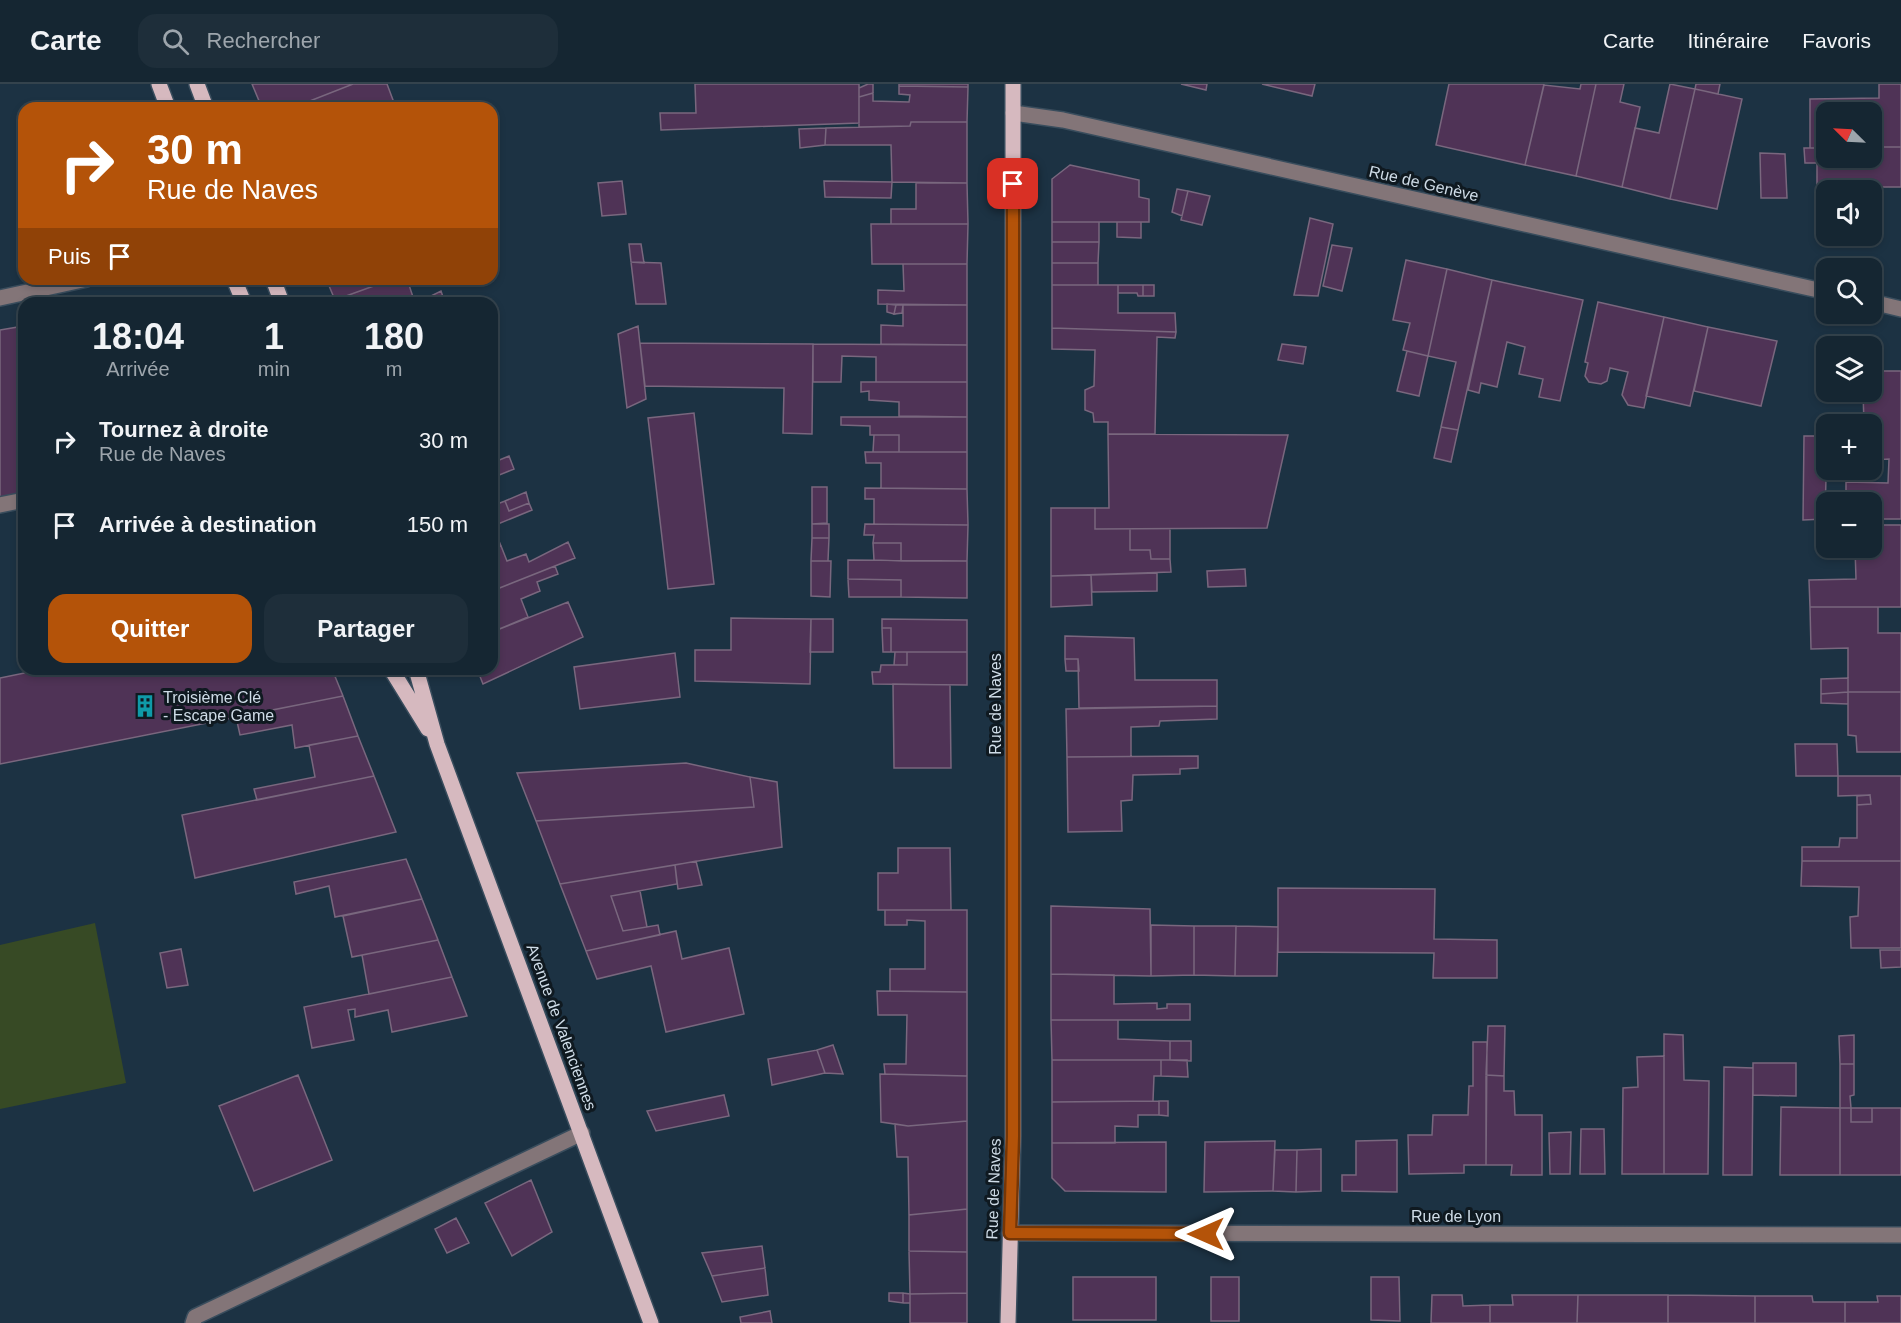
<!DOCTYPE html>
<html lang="fr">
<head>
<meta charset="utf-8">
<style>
	body { margin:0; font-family:Arial,sans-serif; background:#1e2e3a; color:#f1f3f6; height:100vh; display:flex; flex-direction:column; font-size:22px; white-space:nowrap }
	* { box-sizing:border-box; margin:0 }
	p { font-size:20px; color:#9da5ac }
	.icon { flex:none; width:33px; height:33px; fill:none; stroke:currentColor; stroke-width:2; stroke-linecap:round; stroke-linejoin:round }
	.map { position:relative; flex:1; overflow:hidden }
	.drawer { position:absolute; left:18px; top:213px; width:480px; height:378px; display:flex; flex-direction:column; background:#152632; border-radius:18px; box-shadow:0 3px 9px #0003,0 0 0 2px #34434d }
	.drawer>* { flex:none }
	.guide { position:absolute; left:18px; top:18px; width:480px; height:183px; border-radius:18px; box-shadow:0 3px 9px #0003,0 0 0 2px #34434d; background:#b45309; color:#fff; overflow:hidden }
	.needle { width:39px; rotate:294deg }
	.tools { position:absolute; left:1816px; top:18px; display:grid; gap:12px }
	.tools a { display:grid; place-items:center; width:66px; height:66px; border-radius:12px; background:#152632; box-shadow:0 3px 9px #0003,0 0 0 2px #34434d; font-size:30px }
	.pin { position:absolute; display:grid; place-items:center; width:51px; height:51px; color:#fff; margin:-26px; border-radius:12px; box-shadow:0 3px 9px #0006 }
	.me { position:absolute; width:66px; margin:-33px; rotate:270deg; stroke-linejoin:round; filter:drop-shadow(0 0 4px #0008) }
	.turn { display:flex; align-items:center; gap:21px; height:126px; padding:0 30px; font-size:27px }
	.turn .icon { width:78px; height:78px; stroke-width:2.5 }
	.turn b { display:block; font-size:42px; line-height:51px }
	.then { display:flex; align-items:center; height:57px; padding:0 30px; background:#0003; gap:12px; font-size:22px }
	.eta { display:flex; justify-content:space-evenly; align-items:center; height:102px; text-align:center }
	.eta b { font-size:36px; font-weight:700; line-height:42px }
	.cta { display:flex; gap:12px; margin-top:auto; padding:12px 30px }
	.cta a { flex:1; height:69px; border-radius:18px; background:#b45309; color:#fff; font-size:24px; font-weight:700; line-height:69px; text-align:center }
	.cta a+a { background:#1e2e3a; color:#f1f3f6 }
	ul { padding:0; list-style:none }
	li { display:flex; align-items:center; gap:18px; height:84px; padding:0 30px }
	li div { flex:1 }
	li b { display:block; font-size:22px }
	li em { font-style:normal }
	header { display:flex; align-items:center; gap:36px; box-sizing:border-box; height:84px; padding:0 30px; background:#152632; border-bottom:2px solid #34434d }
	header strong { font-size:28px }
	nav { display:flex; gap:33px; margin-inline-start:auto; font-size:21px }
	.search { width:420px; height:54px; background:#1e2e3a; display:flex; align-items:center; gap:15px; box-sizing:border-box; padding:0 21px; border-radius:18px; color:#9da5ac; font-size:22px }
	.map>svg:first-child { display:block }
	.green { fill:#374a25 }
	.building { fill:#4f3356; stroke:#79677e; stroke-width:1.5 }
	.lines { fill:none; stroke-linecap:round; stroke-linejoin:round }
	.minor-casing { stroke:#394d5d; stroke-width:18 }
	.major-casing { stroke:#394d5d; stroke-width:18 }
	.minor { stroke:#837578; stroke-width:15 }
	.major { stroke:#d6b9bf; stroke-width:15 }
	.route-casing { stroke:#753606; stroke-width:15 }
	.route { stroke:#b45309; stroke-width:10 }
	.labels { text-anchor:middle; stroke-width:6; stroke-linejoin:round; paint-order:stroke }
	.street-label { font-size:16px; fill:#cfdce7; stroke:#0f1920 }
	.poi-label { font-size:16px; fill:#cfdce7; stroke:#0f1920; text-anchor:start }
</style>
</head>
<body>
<header>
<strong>Carte</strong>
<div class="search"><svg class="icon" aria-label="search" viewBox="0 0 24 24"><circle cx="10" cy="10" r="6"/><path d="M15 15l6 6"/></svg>Rechercher</div>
<nav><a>Carte</a><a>Itinéraire</a><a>Favoris</a></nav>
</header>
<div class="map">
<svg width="1901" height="1239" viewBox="0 0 1901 1239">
	<rect width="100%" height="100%" fill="#1c3243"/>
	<!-- green -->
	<path class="green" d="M95 839 126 999 0 1025V861Z"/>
	<!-- building -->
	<path class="building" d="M252 0H353L292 24H262Z
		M353 0H387L396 24H292Z
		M695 0H859V39L661 46 660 29H696Z
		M868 0H873V9L859 13V4Z
		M899 0H968V3L899 2Z
		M1181 0H1207L1206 6Z
		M1262 0H1315L1312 12Z
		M1449 0H1544L1525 81 1436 61Z
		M1581 0H1596L1576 92 1525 81 1544 1 1580 5Z
		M1596 0H1624L1620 18 1640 23 1622 103 1576 92Z
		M1670 0 1695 5 1670 115 1622 103 1635 44 1659 49Z
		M1696 0H1720L1718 10 1695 5Z
		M1879 0H1901V63H1872V28H1827V64H1810V15L1879 14Z
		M899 2 968 3 967 38H911L910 42 859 43V13L873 9V17L909 18 910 11 899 10Z
		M1695 5 1742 15 1717 125 1670 115Z
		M911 38H967V99L892 98 891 61H825L826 44 910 42Z
		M826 44 825 61 800 64 799 45Z
		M1872 63H1901V103H1817V79H1805L1804 64H1827V74H1872Z
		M1760 69 1785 70 1787 114H1761Z
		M1070 81 1139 96V113L1149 115V138H1052V95Z
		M622 97 626 130 602 132 598 99Z
		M824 97 892 98 891 114 825 113Z
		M916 99H967L968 140H891V125H916Z
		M1177 105 1188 107 1182 132 1172 128Z
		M1188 107 1210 112 1202 141 1181 136Z
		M1310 134 1333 140 1318 212 1294 211Z
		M1052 138H1099V158H1052Z
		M1117 138H1141V154L1117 153Z
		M871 140H968L967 180H872Z
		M1052 158H1099L1098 179H1052Z
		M629 160H641L644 179 631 178Z
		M1332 161 1352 164 1342 207 1323 202Z
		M1406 176 1447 185 1428 272 1403 266 1410 239 1393 236Z
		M631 178 661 179 666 220H636Z
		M1052 179H1098V201H1052Z
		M903 180H967V221L878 220V206L904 207Z
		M1447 185 1492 196 1458 346 1441 343 1456 278 1428 272Z
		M334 195H393L335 216 327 197Z
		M393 195H407L415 219H336L335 216Z
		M1492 196 1583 216 1560 317 1539 313 1543 295 1519 290 1525 263 1507 258 1497 303 1481 299 1479 309 1468 306Z
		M1052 201H1118V229H1175L1176 248 1052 244Z
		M1118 201H1143V212H1138L1137 209H1118Z
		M1143 201H1154V212H1143Z
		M441 207 445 219H426L425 215Z
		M1598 218 1664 233 1644 324 1628 321 1622 311 1628 288 1610 284 1607 297 1601 300 1589 298 1585 292 1588 279 1585 278Z
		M887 220 896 221 894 230 887 228Z
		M896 221H903L902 229 894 230Z
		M903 221H967V261L881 260V241L903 242Z
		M1664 233 1708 243 1690 322 1646 312Z
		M24 242V405L20 406 21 409 0 414V246Z
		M638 242 646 315 627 324 618 250Z
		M1708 243 1777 257 1761 322 1694 307Z
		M1052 244 1176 248 1175 254 1157 253 1155 350H1108V338H1094L1093 329 1085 326V306L1094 302 1095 266 1052 265Z
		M640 259 813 260 812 350 783 349 784 304 645 302Z
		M813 260 967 261V298H876V273L842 272 841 298H813Z
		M1282 260 1306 263 1303 280 1278 276Z
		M1407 267 1428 272 1419 312 1397 307Z
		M1872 287H1901V435H1872V418H1846V398L1888 399 1889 375 1872 376V340H1864L1863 308H1872Z
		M861 298H967V333L899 332V318L869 316V307L861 308Z
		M492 300 498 309 492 311Z
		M694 329 714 500 668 505 648 334Z
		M841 333H967V368H899V351H870V342L841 341Z
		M1441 343 1458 346 1451 378 1434 374Z
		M1108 350 1288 351 1267 444 1095 445V424H1109Z
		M874 351H899V368H873Z
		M1804 352H1827L1825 435 1803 436Z
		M865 368H967V405L881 404V379H866Z
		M509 372 514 385 492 394V379Z
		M812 403H827V439L812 440Z
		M865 404 967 405 968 441 874 440V415H865Z
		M526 408 529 419 509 427 505 417Z
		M505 417 509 427 529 419 532 426 493 442 501 462 492 465V422Z
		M1051 424H1095V445H1130V466H1150L1151 475H1170L1171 488 1051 492Z
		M812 440H829V454H812Z
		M865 440 968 441 967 477H901V459H873L874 451H864Z
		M1872 441H1901V523H1810L1809 496 1856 495 1855 464H1872Z
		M1130 445H1170V475H1151L1150 466H1130Z
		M812 454H829L828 477H811Z
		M568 458 575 474 492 507V465L501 462 507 477 526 470 529 478Z
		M873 459H901V477L874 476Z
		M848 476 967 477V514L901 513V496L848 495Z
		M811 477H831L830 513 811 512Z
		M555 482 558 490 537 498 540 507 521 515 528 533 492 548V507Z
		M1245 485 1246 502 1208 503 1207 487Z
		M1157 489V507L1092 508 1091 491Z
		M1091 491 1092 521 1051 523V492Z
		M848 495 901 496V513H849Z
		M568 518 583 553 483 600 477 585H492V548Z
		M1810 523H1878V549H1901V608H1848V564L1811 565Z
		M731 534 811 535 810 600 695 597V566H731Z
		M811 535H833V568H810Z
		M882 535 967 536V568H891V544H882Z
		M882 544H891V568H883Z
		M1065 552 1134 554 1135 596H1217V622L1079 624 1078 575H1065Z
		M895 568H907V581H894Z
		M907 568H967V601L873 600 872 588H880L881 581H907Z
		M675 569 680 613 580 625 574 583Z
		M1065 575H1078L1079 587H1066Z
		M44 585H332L343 612 0 680V594Z
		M1848 594V608L1821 610V595Z
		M893 600 950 601 951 684H894Z
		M1848 608V620L1821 619V610Z
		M1848 608H1901V668H1857L1856 652 1848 651Z
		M343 612 358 652 295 664 292 641 240 651 236 633Z
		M1217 622V635L1160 637 1159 642 1131 643V673H1067L1066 625Z
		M358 652 374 692 257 716 254 705 315 693 309 661Z
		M1795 660H1837L1838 692H1796Z
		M1198 672V684L1180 685V690L1133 691 1132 716 1121 717 1122 747 1068 748 1067 673Z
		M686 679 750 693 754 723 536 737 517 689Z
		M374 692 396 748 195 794 182 731Z
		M1838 692H1901V777H1802V763H1839L1840 754H1857V721L1871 720 1870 711 1838 712Z
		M750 693 777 698 782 763 560 800 536 737 754 723Z
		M1870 711 1871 720 1857 721V712Z
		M898 764H950L951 826H878V789H898Z
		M406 775 422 815 335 833 329 802 296 810 294 798Z
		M696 777 702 801 678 805 675 781Z
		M1802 777H1901V864H1851L1850 833 1858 832 1859 803 1801 802Z
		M675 781 677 800 611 812 623 847 658 841 660 851 586 867 560 800Z
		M1278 804 1435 805 1434 855 1497 856V894H1433L1434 869 1278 868Z
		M640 807 647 843 623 847 611 812Z
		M422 815 438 856 352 873 343 832Z
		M1051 822 1150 825 1151 892 1051 890Z
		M885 826H967V908L890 907V885H925V837L907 836V841H885Z
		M1151 841 1194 842V891L1151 892Z
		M1194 842H1236L1235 892 1194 891Z
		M1236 842 1278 843 1277 892H1235Z
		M676 847 682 875 729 864 744 930 666 948 651 882 597 895 586 867Z
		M438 856 452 893 369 910 362 871Z
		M181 865 188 901 167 904 160 869Z
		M1880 866H1901V883L1881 884Z
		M1051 890 1114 891V920L1157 919V925L1167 924V920H1190V936H1051Z
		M452 893 467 932 392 948 388 926 355 933V925L348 926 354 956 312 964 304 923Z
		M877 907 967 908V992L885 990 884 980H906L907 931H878Z
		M1051 936H1118V955L1170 957V976H1052Z
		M1488 942H1505L1504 992 1486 991Z
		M1664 950 1683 951 1684 996 1709 997 1708 1090H1664Z
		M1854 951V980H1840L1839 952Z
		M1170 957H1191V977L1170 976Z
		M1473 958H1487L1486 1081H1464V1089L1409 1090 1408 1051H1432L1433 1031H1468L1469 1002H1473Z
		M833 961 843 990 825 989 817 966Z
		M817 966 825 989 772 1001 768 975Z
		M1664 972V1090H1622L1623 1004 1638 1003 1637 973Z
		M1052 976H1161V992H1154L1153 1017 1052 1018Z
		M1161 976H1187L1188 993 1161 992Z
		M1753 979H1796V1012L1753 1011Z
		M1840 980H1854V1011L1850 1012 1851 1024H1840Z
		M1724 983 1753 984 1752 1091H1723Z
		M880 990 967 992V1037L908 1042 881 1038Z
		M298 991 332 1076 254 1107 219 1022Z
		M1486 991 1504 992V1007H1514L1515 1031H1542V1091H1511L1512 1081H1486Z
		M724 1011 729 1032 656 1047 647 1027Z
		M1159 1017H1168V1032L1159 1031Z
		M1159 1017V1031H1138V1043L1115 1042V1059H1052V1018Z
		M1781 1023 1840 1024V1091H1780Z
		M1840 1024H1851V1038H1872V1024H1901V1091H1840Z
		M1851 1024H1872V1038H1851Z
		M967 1037V1125L909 1131 908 1073H897L895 1040 908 1042Z
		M1581 1045H1604L1605 1090H1580Z
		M1571 1048 1570 1090H1550L1549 1049Z
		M1397 1056V1108L1342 1107V1091H1356V1057Z
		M1275 1057 1273 1107 1204 1108 1205 1058Z
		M1166 1058V1108L1065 1107 1052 1094V1059Z
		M1321 1065V1107L1296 1108 1297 1066Z
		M1275 1066H1297L1296 1108 1273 1107Z
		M531 1096 552 1148 512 1172 485 1119Z
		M967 1125V1168L909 1167V1131Z
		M456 1134 469 1159 447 1169 435 1145Z
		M762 1162 765 1184 712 1192 702 1169Z
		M909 1167 967 1168V1209L910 1210Z
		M765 1184 768 1211 722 1218 712 1192Z
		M1073 1193H1156V1236H1073Z
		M1211 1193H1239V1237H1211Z
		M1371 1193H1399L1400 1237 1371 1236Z
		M889 1209H903V1219L889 1217Z
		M903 1209 910 1210V1219H903Z
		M967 1209V1239H910V1210Z
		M1432 1211H1462L1463 1222 1490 1221V1239H1431Z
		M1512 1211H1578L1577 1239H1490V1221H1513Z
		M1578 1211H1668V1239H1577Z
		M1668 1211 1755 1212V1239H1668Z
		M1755 1212H1812L1813 1218H1845V1239H1755Z
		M1877 1212H1901V1239H1845V1218H1878Z
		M770 1227 772 1239H741L740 1233Z"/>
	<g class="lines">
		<!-- minor casing -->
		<g class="minor-casing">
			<path id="minor" d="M1013 29 1063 36 1827 208
				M0 214 87 195
				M1872 218 1901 225
				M0 421 24 416
				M1010 1149 1901 1151
				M193 1239 195 1233 582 1049"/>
		</g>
		<!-- major casing -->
		<g class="major-casing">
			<path id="major" d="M159 0 168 24
				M197 0 206 24
				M234 195 244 219
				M273 195 282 219
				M391 585 428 645
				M416 585 437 660 651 1239
				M1008 1239 1013 1052V0"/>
		</g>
		<!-- minor -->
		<use href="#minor" class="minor"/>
		<!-- major -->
		<use href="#major" class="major"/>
	</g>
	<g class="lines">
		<!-- route casing -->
		<g class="route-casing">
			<path id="route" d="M1013 100V1052L1010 1149 1206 1150"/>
		</g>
		<!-- route -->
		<use href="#route" class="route"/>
	</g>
	<!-- icons -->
	<defs>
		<g id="building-bare" transform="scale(1.8)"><path d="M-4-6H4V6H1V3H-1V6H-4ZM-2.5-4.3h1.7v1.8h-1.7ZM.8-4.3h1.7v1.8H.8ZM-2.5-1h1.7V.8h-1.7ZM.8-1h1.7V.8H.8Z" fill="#0f9aa8" stroke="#0f1920" stroke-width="2.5" paint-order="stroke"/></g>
	</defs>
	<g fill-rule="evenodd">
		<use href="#building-bare" x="145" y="622"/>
	</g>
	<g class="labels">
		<!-- street labels -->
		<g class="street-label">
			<text transform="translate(1424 99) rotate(13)" y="6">Rue de Genève</text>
			<text transform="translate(995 620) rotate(-90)" y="6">Rue de Naves</text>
			<text transform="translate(562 943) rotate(70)" y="6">Avenue de Valenciennes</text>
			<text transform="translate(993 1105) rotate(-88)" y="6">Rue de Naves</text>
			<text x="1456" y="1138">Rue de Lyon</text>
		</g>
		<!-- poi labels -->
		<g class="poi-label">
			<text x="163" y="619">Troisième Clé<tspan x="163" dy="18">- Escape Game</tspan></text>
		</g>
	</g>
</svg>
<div class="tools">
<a><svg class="needle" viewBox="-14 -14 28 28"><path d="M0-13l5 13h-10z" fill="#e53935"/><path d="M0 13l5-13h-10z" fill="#9da5ac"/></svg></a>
<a><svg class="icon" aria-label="sound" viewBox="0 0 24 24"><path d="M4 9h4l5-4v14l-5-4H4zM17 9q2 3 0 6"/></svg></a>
<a><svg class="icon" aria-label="search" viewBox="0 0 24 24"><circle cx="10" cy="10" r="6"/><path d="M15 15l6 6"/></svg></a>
<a><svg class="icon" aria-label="layers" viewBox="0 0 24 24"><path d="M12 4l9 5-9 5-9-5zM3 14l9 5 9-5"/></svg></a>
<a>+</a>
<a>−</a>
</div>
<div class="pin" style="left:1013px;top:100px;background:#d93025"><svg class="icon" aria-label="arrive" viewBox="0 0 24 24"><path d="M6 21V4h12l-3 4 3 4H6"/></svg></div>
<svg class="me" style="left:1206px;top:1150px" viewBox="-20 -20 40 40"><path d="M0-17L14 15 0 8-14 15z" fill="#b45309" stroke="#fff" stroke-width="4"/></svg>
<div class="guide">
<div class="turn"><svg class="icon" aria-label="right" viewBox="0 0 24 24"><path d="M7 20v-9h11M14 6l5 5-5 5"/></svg><div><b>30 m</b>Rue de Naves</div></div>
<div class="then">Puis<svg class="icon" aria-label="arrive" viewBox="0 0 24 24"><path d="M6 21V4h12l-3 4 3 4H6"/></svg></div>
</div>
<section class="drawer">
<div class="eta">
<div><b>18:04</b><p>Arrivée</p></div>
<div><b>1</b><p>min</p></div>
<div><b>180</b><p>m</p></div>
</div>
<ul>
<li><svg class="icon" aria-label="right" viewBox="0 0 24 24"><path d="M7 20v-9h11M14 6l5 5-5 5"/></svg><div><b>Tournez à droite</b><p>Rue de Naves</p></div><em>30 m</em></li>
<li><svg class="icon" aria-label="arrive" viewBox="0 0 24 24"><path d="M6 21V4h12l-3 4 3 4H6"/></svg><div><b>Arrivée à destination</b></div><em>150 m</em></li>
</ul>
<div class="cta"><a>Quitter</a><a>Partager</a></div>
</section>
</div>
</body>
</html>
